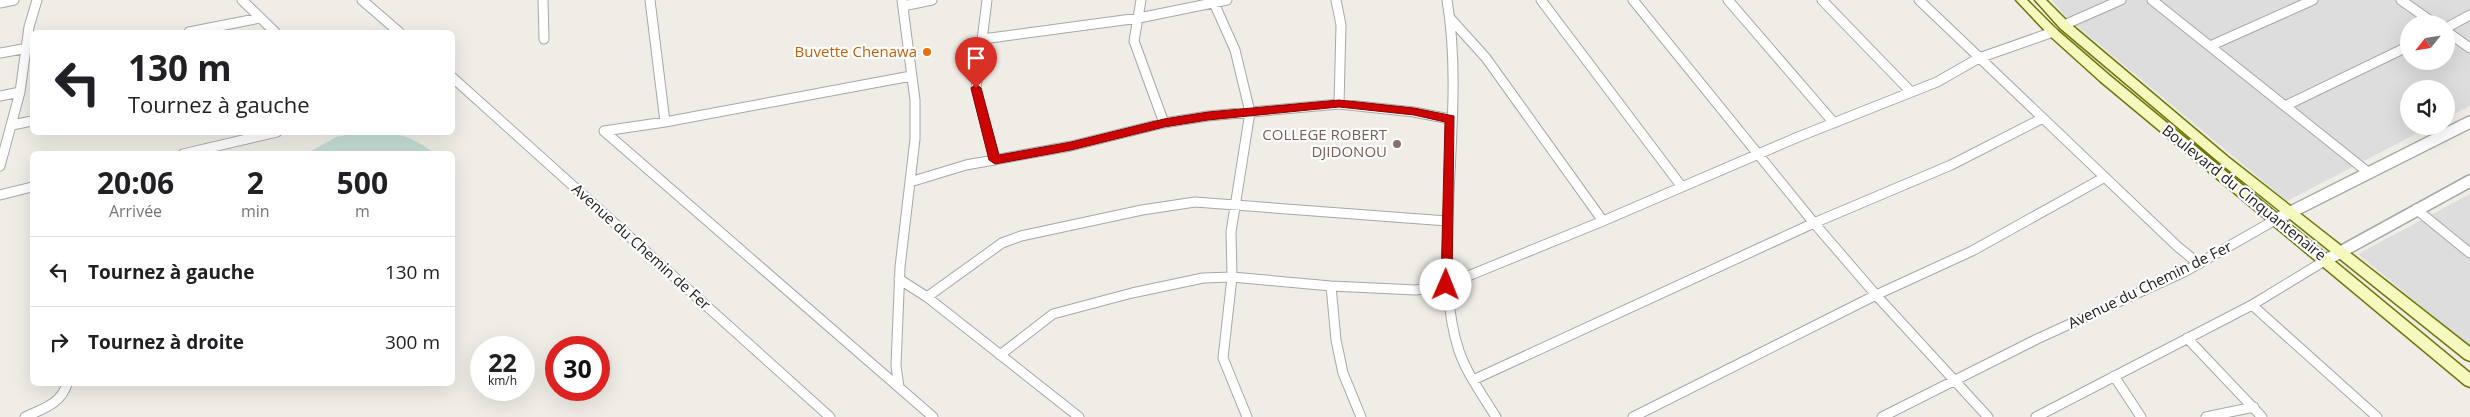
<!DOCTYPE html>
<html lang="fr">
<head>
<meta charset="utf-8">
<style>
	body { margin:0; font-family:"Open Sans",sans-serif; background:#f2f2f2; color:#202124; height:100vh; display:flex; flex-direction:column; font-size:19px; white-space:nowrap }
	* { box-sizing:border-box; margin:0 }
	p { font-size:16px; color:#757577 }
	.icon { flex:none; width:28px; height:28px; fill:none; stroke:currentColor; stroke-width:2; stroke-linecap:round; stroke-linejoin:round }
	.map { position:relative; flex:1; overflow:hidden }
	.side { position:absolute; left:30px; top:151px; width:425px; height:235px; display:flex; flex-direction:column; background:#fff; border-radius:8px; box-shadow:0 5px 20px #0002 }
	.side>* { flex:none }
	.top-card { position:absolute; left:30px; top:30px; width:425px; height:105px; border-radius:8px; box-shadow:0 5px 20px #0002; background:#fff; color:#202124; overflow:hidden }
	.needle { width:32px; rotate:240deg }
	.buttons { position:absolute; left:2400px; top:15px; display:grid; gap:10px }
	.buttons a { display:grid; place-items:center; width:55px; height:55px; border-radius:50%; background:#fff; box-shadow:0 5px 20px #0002; font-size:25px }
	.speed { position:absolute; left:470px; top:336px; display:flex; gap:10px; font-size:25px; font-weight:700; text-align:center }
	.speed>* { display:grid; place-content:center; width:65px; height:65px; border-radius:50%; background:#fff; box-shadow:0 5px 20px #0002; line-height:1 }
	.speed small { font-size:12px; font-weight:400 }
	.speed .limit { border:8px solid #d22; background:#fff; color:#111 }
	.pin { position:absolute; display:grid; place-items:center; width:42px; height:42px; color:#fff; margin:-51px -21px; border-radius:50% 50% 50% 0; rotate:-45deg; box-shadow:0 0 5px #0007 }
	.pin .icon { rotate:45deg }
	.me { position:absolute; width:55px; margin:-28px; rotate:1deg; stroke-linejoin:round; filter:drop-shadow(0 0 4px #0008) }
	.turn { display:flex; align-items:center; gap:18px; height:105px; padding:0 15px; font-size:22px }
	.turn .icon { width:65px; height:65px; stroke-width:2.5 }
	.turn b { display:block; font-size:35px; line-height:42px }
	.eta { display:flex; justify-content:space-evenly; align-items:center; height:85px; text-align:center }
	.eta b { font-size:30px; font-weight:700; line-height:35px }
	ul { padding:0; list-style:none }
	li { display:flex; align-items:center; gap:15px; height:70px; padding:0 15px; border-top:1px solid #e0e0e0 }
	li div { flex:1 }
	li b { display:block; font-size:19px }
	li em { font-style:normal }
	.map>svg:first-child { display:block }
	.residential { fill:#dedddd; fill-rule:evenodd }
	.wetland { fill:#c4ded2 }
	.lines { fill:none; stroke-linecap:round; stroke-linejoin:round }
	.minor-casing { stroke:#a7a7a7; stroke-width:11 }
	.tertiary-casing { stroke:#a7a7a7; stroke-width:14 }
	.secondary-casing { stroke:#6b7707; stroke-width:3 }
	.minor { stroke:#fff; stroke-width:9 }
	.tertiary { stroke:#fff; stroke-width:11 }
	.secondary { fill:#f5f9bd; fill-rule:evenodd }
	.route { fill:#cc0404; stroke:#850303 }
	.food-dot { fill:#e8710a; stroke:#fff; stroke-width:2 }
	.education-dot { fill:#8d6e63; stroke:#fff; stroke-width:2 }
	.labels { text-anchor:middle; stroke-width:4.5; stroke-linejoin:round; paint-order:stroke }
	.food-label { font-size:15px; fill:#c56008; stroke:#fff; text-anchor:end }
	.education-label { font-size:15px; fill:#785e54; stroke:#fff; text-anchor:end }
	.street-label { font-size:15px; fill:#202020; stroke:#fff }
</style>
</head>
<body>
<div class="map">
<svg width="2470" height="417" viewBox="0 0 2470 417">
	<rect width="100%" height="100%" fill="#f0ede7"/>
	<!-- residential -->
	<path class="residential" d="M2052 0H2470V106L2446 118V89H2409V126H2431L2287 201 2065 16ZM2409 24H2446V61H2409Z
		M2470 194V347L2358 254Z"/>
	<!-- wetland -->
	<path class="wetland" d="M357 133C390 132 408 132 435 154H306L336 137Z"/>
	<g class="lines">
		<!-- minor casing -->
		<g class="minor-casing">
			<path id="minor" d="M242 0 275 32
				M362 0 399 32
				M543 0 544 39
				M650 0 665 122
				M987 0 976 88 995 160
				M1141 0 1134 41 1164 123
				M1336 0 1341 25 1339 104
				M1447 0C1459 71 1450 148 1448 220 1447 264 1445 308 1459 351 1467 374 1483 396 1496 417
				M1541 0 1682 187
				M1633 0 1814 223 1876 295 1988 417
				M1728 0 1834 123
				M1822 0 1911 92
				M1919 0 2177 246 2199 264
				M2152 0 2369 173
				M2401 0 2435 24
				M0 3 14 0
				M1214 3 1235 50 1250 112 1231 232 1232 277 1223 358 1247 417
				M903 6 932 0
				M1450 18 1486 58 1603 221
				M2064 25 2121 0
				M2446 28 2470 15
				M2446 31 2470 48
				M189 32 260 18
				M983 39 1139 18 1227 0
				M2210 46 2313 0
				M0 53 28 48
				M452 77 830 417
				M0 96 20 92
				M2285 106 2409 46
				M12 125 32 121
				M604 131 933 417
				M604 131 665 122 911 76
				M183 154 277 132
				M0 166 20 92 29 27 37 0
				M910 182 966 165 1071 146 1164 123 1208 116 1339 104 1414 112 1450 119
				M0 195 32 187
				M2416 209 2470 253
				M899 279 927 297 1079 417
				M1331 286 1336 340 1343 373 1361 417
				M927 297 1002 243 1021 236 1142 210 1195 202 1447 221
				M2252 305 2377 417
				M2187 338 2262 417
				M1000 355 1053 314 1132 293 1203 278 1232 277 1331 286 1416 290 1446 285 1603 221 1798 137 1937 82 1979 58 2053 32
				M2114 376 2141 417
				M1473 380 1814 223 1951 165 2043 118
				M899 387 896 366 900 267 915 139V100L902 0
				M25 417C42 409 61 404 67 384
				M1633 417 1876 295 1972 251 2105 177
				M1882 417 2037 339 2184 272 2275 220
				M2036 417 2252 305 2326 260
				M2206 417 2254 407"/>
		</g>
		<!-- tertiary casing -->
		<g class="tertiary-casing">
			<path id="tertiary" d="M2275 220 2470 122
				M2326 260 2470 181"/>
		</g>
		<!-- secondary casing -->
		<g class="secondary-casing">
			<path id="secondary" d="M2016 0H2027L2057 30 2109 75 2470 373V387L2465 385 2100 81 2049 35Z
				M2035 0H2046L2068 22 2228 157 2470 347V361L2465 359 2220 163 2060 28Z"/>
		</g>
		<!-- minor -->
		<use href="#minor" class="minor"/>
		<!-- tertiary -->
		<use href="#tertiary" class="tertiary"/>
		<!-- secondary -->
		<use href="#secondary" class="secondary"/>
	</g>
	<!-- route -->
	<path class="route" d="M976 84 981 88 999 155 1071 142 1164 119 1208 112 1339 100 1414 108 1454 116 1452 285 1446 290 1441 285 1445 122 1414 115 1339 107 1208 120 1164 127 1071 150 995 164 989 160 971 88Z"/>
	<!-- markers -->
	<circle class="food-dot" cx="927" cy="52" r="5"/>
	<circle class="education-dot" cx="1397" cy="144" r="5"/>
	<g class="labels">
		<!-- food labels -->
		<g class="food-label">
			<text x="917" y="57">Buvette Chenawa</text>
		</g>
		<!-- education labels -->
		<g class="education-label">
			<text x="1387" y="140">COLLEGE ROBERT<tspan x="1387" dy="17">DJIDONOU</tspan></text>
		</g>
		<!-- street labels -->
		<g class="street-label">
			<text transform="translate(2244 193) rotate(39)" y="5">Boulevard du Cinquantenaire</text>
			<text transform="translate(641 247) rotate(42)" y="5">Avenue du Chemin de Fer</text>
			<text transform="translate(2150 285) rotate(-26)" y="5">Avenue du Chemin de Fer</text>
		</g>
	</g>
</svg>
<div class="buttons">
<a><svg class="needle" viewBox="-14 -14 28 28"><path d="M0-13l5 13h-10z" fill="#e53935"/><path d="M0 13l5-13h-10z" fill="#757577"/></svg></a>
<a><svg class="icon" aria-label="sound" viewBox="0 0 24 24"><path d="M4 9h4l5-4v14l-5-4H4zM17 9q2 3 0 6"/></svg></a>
</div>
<div class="speed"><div>22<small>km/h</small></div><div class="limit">30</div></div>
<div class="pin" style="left:976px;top:88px;background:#d93025"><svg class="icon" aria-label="arrive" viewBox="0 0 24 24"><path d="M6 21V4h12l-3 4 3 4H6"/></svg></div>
<svg class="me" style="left:1446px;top:285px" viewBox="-20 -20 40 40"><circle r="19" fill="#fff"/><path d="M0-13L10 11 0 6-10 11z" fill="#cc0404"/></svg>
<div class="top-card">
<div class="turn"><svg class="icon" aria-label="left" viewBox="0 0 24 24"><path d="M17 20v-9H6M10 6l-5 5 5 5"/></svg><div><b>130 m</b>Tournez à gauche</div></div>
</div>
<section class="side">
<div class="eta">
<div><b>20:06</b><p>Arrivée</p></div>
<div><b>2</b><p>min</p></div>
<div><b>500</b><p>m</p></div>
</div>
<ul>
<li><svg class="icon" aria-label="left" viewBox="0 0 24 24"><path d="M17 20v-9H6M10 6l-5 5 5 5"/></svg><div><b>Tournez à gauche</b></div><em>130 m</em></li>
<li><svg class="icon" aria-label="right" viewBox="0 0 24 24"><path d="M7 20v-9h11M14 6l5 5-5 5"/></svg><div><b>Tournez à droite</b></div><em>300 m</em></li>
</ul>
</section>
</div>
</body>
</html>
